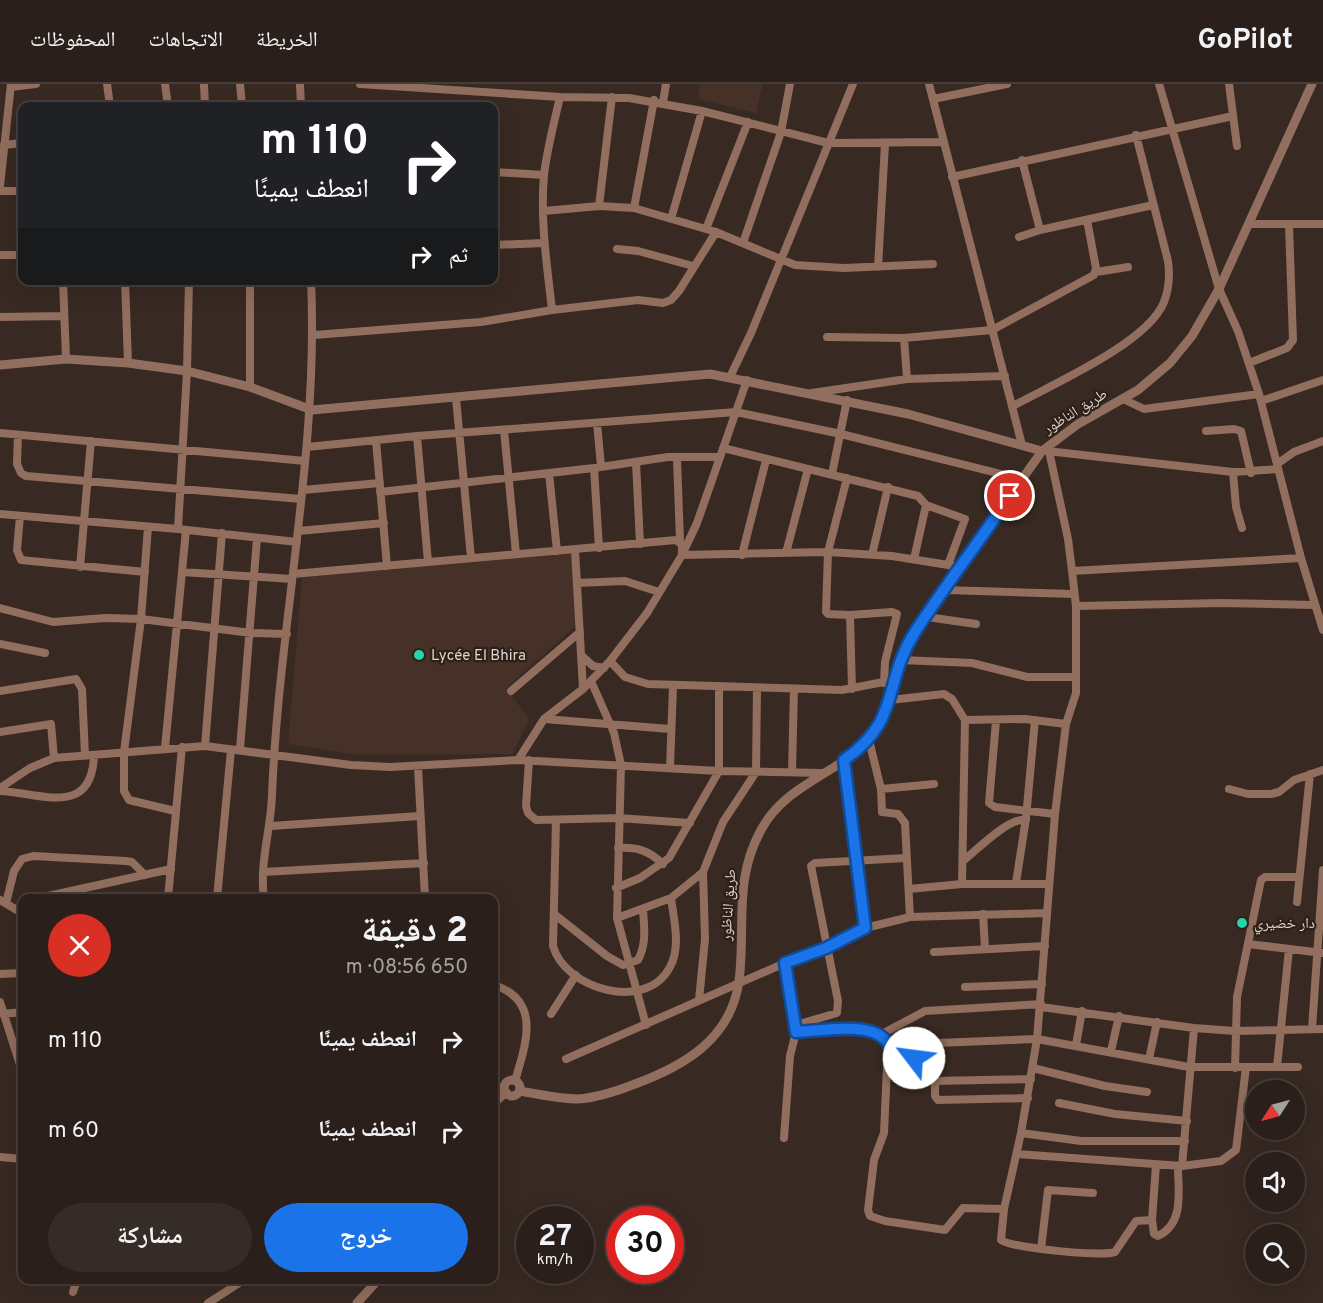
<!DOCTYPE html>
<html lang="ar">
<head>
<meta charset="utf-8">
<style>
	body { margin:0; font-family:Overpass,"Noto Naskh Arabic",sans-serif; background:#362c27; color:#f1f3f6; direction:rtl; height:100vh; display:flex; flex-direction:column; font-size:22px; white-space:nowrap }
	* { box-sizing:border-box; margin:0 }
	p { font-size:20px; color:#a5a2a2 }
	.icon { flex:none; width:33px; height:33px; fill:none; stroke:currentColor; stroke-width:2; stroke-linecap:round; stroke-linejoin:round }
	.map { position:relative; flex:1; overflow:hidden; direction:ltr }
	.panel { position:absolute; left:18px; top:810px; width:480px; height:390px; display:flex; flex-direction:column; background:#2a1f1a; border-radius:12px; box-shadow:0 6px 24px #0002,0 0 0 2px #463d39; direction:rtl }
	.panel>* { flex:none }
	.banner { position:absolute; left:18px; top:18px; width:480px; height:183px; border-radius:12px; box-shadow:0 6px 24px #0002,0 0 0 2px #463d39; direction:rtl; background:#202124; color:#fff; overflow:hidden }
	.needle { width:39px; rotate:234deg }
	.controls { position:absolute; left:1245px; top:996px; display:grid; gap:12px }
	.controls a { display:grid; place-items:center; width:60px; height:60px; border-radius:50%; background:#2a1f1a; box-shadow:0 6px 24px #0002,0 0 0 2px #463d39; font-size:30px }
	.speed { position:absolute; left:516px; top:1122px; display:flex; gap:12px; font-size:30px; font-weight:700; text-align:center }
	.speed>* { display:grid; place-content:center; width:78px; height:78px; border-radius:50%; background:#2a1f1a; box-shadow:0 6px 24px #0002,0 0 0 2px #463d39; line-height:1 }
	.speed small { font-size:15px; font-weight:400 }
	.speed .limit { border:9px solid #d22; background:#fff; color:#111 }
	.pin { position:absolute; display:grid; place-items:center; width:51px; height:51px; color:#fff; margin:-26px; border:3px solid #fff; border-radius:50%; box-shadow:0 2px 6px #0007 }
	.me { position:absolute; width:66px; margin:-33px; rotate:300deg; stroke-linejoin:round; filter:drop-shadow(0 0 4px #0008) }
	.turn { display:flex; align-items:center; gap:21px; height:126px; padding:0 30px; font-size:27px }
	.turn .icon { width:78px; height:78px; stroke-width:2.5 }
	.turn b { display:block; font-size:42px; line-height:51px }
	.then { display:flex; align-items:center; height:57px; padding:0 30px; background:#0003; gap:12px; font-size:22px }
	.round { display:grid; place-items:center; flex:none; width:63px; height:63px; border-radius:32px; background:#362c27 }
	.head { display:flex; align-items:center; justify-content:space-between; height:102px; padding:0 30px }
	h1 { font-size:36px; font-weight:800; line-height:45px }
	.cta { display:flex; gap:12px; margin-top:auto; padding:12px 30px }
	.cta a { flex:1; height:69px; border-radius:36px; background:#1a73e8; color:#fff; font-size:24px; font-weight:800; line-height:69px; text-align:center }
	.cta a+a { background:#362c27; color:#f1f3f6 }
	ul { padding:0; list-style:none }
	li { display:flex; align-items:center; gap:18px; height:90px; padding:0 30px }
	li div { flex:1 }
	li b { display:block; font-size:22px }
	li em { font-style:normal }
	header { display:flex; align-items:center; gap:36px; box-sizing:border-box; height:84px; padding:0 30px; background:#2a1f1a; border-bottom:2px solid #463d39 }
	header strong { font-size:28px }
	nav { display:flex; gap:33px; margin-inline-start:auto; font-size:21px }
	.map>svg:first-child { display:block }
	.built { fill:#453127 }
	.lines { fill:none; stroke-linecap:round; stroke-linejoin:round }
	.minor { stroke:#916e5d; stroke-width:8 }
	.tertiary { stroke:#916e5d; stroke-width:9 }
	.route-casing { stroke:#114b97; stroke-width:15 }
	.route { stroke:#1a73e8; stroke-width:10 }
	.poi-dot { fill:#27d5ad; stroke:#2e2019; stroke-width:2 }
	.labels { text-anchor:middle; stroke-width:4.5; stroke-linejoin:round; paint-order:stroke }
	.street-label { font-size:15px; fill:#ded5d0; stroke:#2e2019 }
	.poi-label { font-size:15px; fill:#ded5d0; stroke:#2e2019; text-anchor:start }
</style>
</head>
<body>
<header>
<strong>GoPilot</strong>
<nav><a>الخريطة</a><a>الاتجاهات</a><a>المحفوظات</a></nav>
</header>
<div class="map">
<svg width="1323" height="1219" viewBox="0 0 1323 1219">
	<rect width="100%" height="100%" fill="#382922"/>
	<!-- built -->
	<path class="built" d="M700 0H763L756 29 698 15Z
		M572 468 579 539 506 604 529 635 513 670 358 671 288 660 302 493Z"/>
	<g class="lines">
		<!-- minor -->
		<path class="minor" d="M107 0 110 22
			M165 0 168 22
			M204 0 205 22
			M240 0 242 22
			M300 0 301 22
			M360 0 560 13 629 14 702 27 828 59 943 58
			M929 0 1022 361
			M1159 0 1219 205 1238 247 1259 310 1301 474 1323 546
			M1229 0 1237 62
			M11 3 36 0
			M933 15 1007 0
			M663 18 666 0
			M4 61 22 59
			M1022 76 1040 146 1153 121
			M494 88 544 91
			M952 93 1233 32
			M0 102 11 0
			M0 107H22
			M599 122 612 13
			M634 124 654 16
			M544 127 599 122 634 124 716 148 795 181 844 184 933 180
			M671 135 702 27
			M1249 140H1323
			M706 145 748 38
			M1019 153 1040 146
			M743 159 781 48 790 0
			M494 161 544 159
			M617 165 638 167 693 182
			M0 171H22
			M878 183 885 60
			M1096 188 1128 183
			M63 196 66 275
			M125 196 128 279
			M552 226C547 181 540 136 544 91 547 65 554 39 560 13
			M0 233 64 232
			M314 251 481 238 552 226 638 216 663 219 671 216 679 207 716 148
			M827 253 904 254 992 246 1094 191 1096 184 1087 136
			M904 254 907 295
			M1249 279 1287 264 1293 256 1289 141
			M730 293 751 249 853 0
			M250 303V196
			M812 309 907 295 1005 292
			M456 314 471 474
			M1123 315 1144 325 1259 310
			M1261 317 1323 296
			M1013 322C1051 301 1148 259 1164 218 1169 205 1170 191 1168 177L1136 51
			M597 339 601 382
			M504 346 516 470
			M1206 347 1234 345 1241 347 1251 389
			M0 349 305 377
			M18 351 17 380 21 389 26 392 301 415
			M417 352 428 478
			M376 357 387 482
			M307 363 417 352 736 328 841 350 1021 395
			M723 364 918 412 926 421 914 475
			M1047 367 1233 388 1278 385
			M1049 367 1068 455 1072 487 1076 522V609L1066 640 1055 730 1037 955 1021 1049 1004 1125 1001 1156C1011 1164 1103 1173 1115 1168L1136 1137 1152 1136 1156 1081
			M677 375 680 457
			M636 378 640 460
			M1277 380 1294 368 1323 357
			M594 384 599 464
			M1233 388 1236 423 1242 444
			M549 389 557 467
			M832 390 847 316
			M847 394 828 468 826 528 828 530 850 531 852 605
			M303 406 380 399
			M380 408 594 384 668 373H720
			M926 421 965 435 948 481
			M0 430 178 445 297 458
			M20 432 17 466 21 476 145 488
			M148 443 141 535 124 668V707L129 716 175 727
			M178 445 187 287 189 196
			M299 447 384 439
			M575 466 583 605
			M786 469 808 385
			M742 471 766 376
			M872 471 888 403
			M80 483 91 357
			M1072 487 1301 474
			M182 488 292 495
			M293 490 676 456 682 461V471L828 468 892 472 961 483
			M577 499 625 497 659 508
			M945 506 1073 510
			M1076 522 1222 519 1314 521
			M0 524 53 538 105 534 141 535 251 549 287 550
			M850 531 892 528 897 530 885 578 884 599
			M927 533 976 540
			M0 560 45 569
			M582 572 593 582 604 584
			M901 576 972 579 1027 593H1076
			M610 577 625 593 648 600 842 606 894 596
			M591 597 614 649 621 681 617 834 646 941
			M0 607 76 595 82 605 85 672
			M511 607 580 548
			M890 616 944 610 952 615 965 636 962 800
			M544 635 670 645
			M965 636 1025 635 1066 640
			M996 637 989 719 995 723 1055 730
			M0 648 51 640 54 674
			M869 656 881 705 882 728 898 730 905 739 910 833
			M205 662 222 449
			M165 664 186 446
			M240 665 257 454
			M518 676 544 635 583 605 610 577 647 529 682 471 697 439 747 296
			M529 676 526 722 528 729 536 736 618 734 690 739
			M844 677 865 844
			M418 683 425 814
			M670 684 673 602
			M792 688 794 605
			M0 704 30 684 54 674 205 662 351 681 390 683 518 676 719 687 822 689
			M881 705 934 700
			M1229 705 1248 710H1271L1279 708 1294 696 1323 686
			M0 707C41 709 92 734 94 671
			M556 736 553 862C565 905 646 929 670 883 681 863 674 836 671 814
			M271 742 420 732
			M618 764C637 763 648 766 663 780
			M964 776C978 765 1009 733 1026 736
			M263 788 424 779
			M1016 799 1026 734 1035 636
			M616 804 640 794 669 774 719 687V602
			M909 805 962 800H1049
			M39 814 171 785
			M168 814 182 663
			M217 814 231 666
			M264 814C259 781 271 745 272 711 279 538 319 370 311 196
			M0 816 22 829
			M1297 818 1310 690
			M6 819 14 787 22 775 33 772 126 777 132 778 145 791
			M554 830 607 872 623 881 638 876C647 859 644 843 643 825
			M983 830 985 865
			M617 834 671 814 703 788 723 738 756 688 757 604
			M1248 860 1323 869
			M934 868 1045 862
			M785 879 796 941 837 929 838 917 811 782 815 779 906 774
			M0 890 22 889
			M494 901C543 917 525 962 515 997
			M965 903 1042 900
			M699 916 705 855 703 788
			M0 918 22 987
			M1041 923 1194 944 1235 947 1323 945
			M3 930 22 928
			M551 930 576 891
			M796 941V948C819 947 876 936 888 961L884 1049 874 1076 868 1126 870 1132 885 1137 945 1146 963 1124 1004 1125
			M1312 945 1323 786
			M880 951 925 927 1041 920
			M904 960 935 997V1012L938 1016 1028 1014
			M888 961 1037 955 1189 983H1298
			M1076 961 1082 927
			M1111 967 1119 932
			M566 975 785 879 826 864 865 844 910 833 1047 829
			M1149 975 1157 938
			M1277 983 1289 865
			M1033 984 1105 1002 1147 1008
			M1235 984 1237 913 1261 796 1265 793H1299
			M935 997 1031 995
			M1059 1019 1115 1030 1187 1037
			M1021 1049 1081 1057H1185
			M784 1054 790 972 796 948
			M1017 1070 1182 1082 1194 944
			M0 1073 22 1075
			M1182 1082 1221 1077 1236 1066 1246 983
			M1152 1136 1154 1150 1158 1152C1185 1139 1178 1107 1178 1082
			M1041 1165 1048 1106 1093 1109
			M73 1208 77 1196
			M208 1219 244 1196"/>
		<!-- tertiary -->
		<path class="tertiary" d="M0 281 66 275 128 279 187 287 250 303 312 326 710 290 908 330 1042 367
			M504 1004a8 8 0 1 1 16 0a8 8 0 1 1-16 0Z
			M519 1007C539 1010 558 1015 578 1015 597 1014 617 1007 635 1000 684 982 731 955 739 897 746 843 733 797 761 746 786 699 840 690 874 651 887 635 889 616 894 596 899 578 907 562 916 546L1042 367 1078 340 1138 306 1170 279 1192 252 1219 205 1312 0
			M494 1019 506 1008
			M357 1219 378 1196"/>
	</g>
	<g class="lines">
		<!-- route casing -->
		<g class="route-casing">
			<path id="route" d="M914 974 904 960H888C876 936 819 947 796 948L785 879 826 864 865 844 844 676C902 636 882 600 915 548 945 502 979 458 1010 412"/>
		</g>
		<!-- route -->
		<use href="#route" class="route"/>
	</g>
	<!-- markers -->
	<g class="poi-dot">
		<circle cx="419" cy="571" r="6"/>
		<circle cx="1242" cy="839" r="6"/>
	</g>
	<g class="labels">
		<!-- street labels -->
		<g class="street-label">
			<text transform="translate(1075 327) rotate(-32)" y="5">طريق الناظور</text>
			<text transform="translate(728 821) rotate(-86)" y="5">طريق الناظور</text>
		</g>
		<!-- poi labels -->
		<g class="poi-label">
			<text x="431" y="576">Lycée El Bhira</text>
			<text x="1254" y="844">دار خضيري</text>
		</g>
	</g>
</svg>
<div class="controls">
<a><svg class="needle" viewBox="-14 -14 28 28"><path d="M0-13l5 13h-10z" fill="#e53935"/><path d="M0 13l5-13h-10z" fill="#a5a2a2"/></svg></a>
<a><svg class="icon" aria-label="sound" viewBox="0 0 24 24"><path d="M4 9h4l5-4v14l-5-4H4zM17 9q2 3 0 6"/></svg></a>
<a><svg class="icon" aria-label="search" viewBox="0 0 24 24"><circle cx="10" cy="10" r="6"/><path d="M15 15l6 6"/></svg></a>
</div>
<div class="speed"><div>27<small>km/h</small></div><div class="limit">30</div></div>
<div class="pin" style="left:1010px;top:412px;background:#d93025"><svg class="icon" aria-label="arrive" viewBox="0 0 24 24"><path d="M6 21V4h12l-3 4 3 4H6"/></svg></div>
<svg class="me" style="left:914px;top:974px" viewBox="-20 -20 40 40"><circle r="19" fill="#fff"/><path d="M0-13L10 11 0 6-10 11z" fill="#1a73e8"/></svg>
<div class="banner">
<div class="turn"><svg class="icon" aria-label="right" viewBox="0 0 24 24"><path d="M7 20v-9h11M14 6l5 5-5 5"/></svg><div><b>110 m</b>انعطف يمينًا</div></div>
<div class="then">ثم<svg class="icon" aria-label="right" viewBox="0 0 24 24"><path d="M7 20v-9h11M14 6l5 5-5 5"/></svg></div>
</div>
<section class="panel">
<div class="head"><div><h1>2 دقيقة</h1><p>650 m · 08:56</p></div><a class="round" style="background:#d93025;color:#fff"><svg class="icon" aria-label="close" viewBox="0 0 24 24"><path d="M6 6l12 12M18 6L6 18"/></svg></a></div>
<ul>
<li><svg class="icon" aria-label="right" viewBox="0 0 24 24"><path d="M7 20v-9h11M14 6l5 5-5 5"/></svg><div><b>انعطف يمينًا</b></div><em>110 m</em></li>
<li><svg class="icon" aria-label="right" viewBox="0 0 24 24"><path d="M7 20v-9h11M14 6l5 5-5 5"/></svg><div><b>انعطف يمينًا</b></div><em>60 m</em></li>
</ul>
<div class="cta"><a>خروج</a><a>مشاركة</a></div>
</section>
</div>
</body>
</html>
